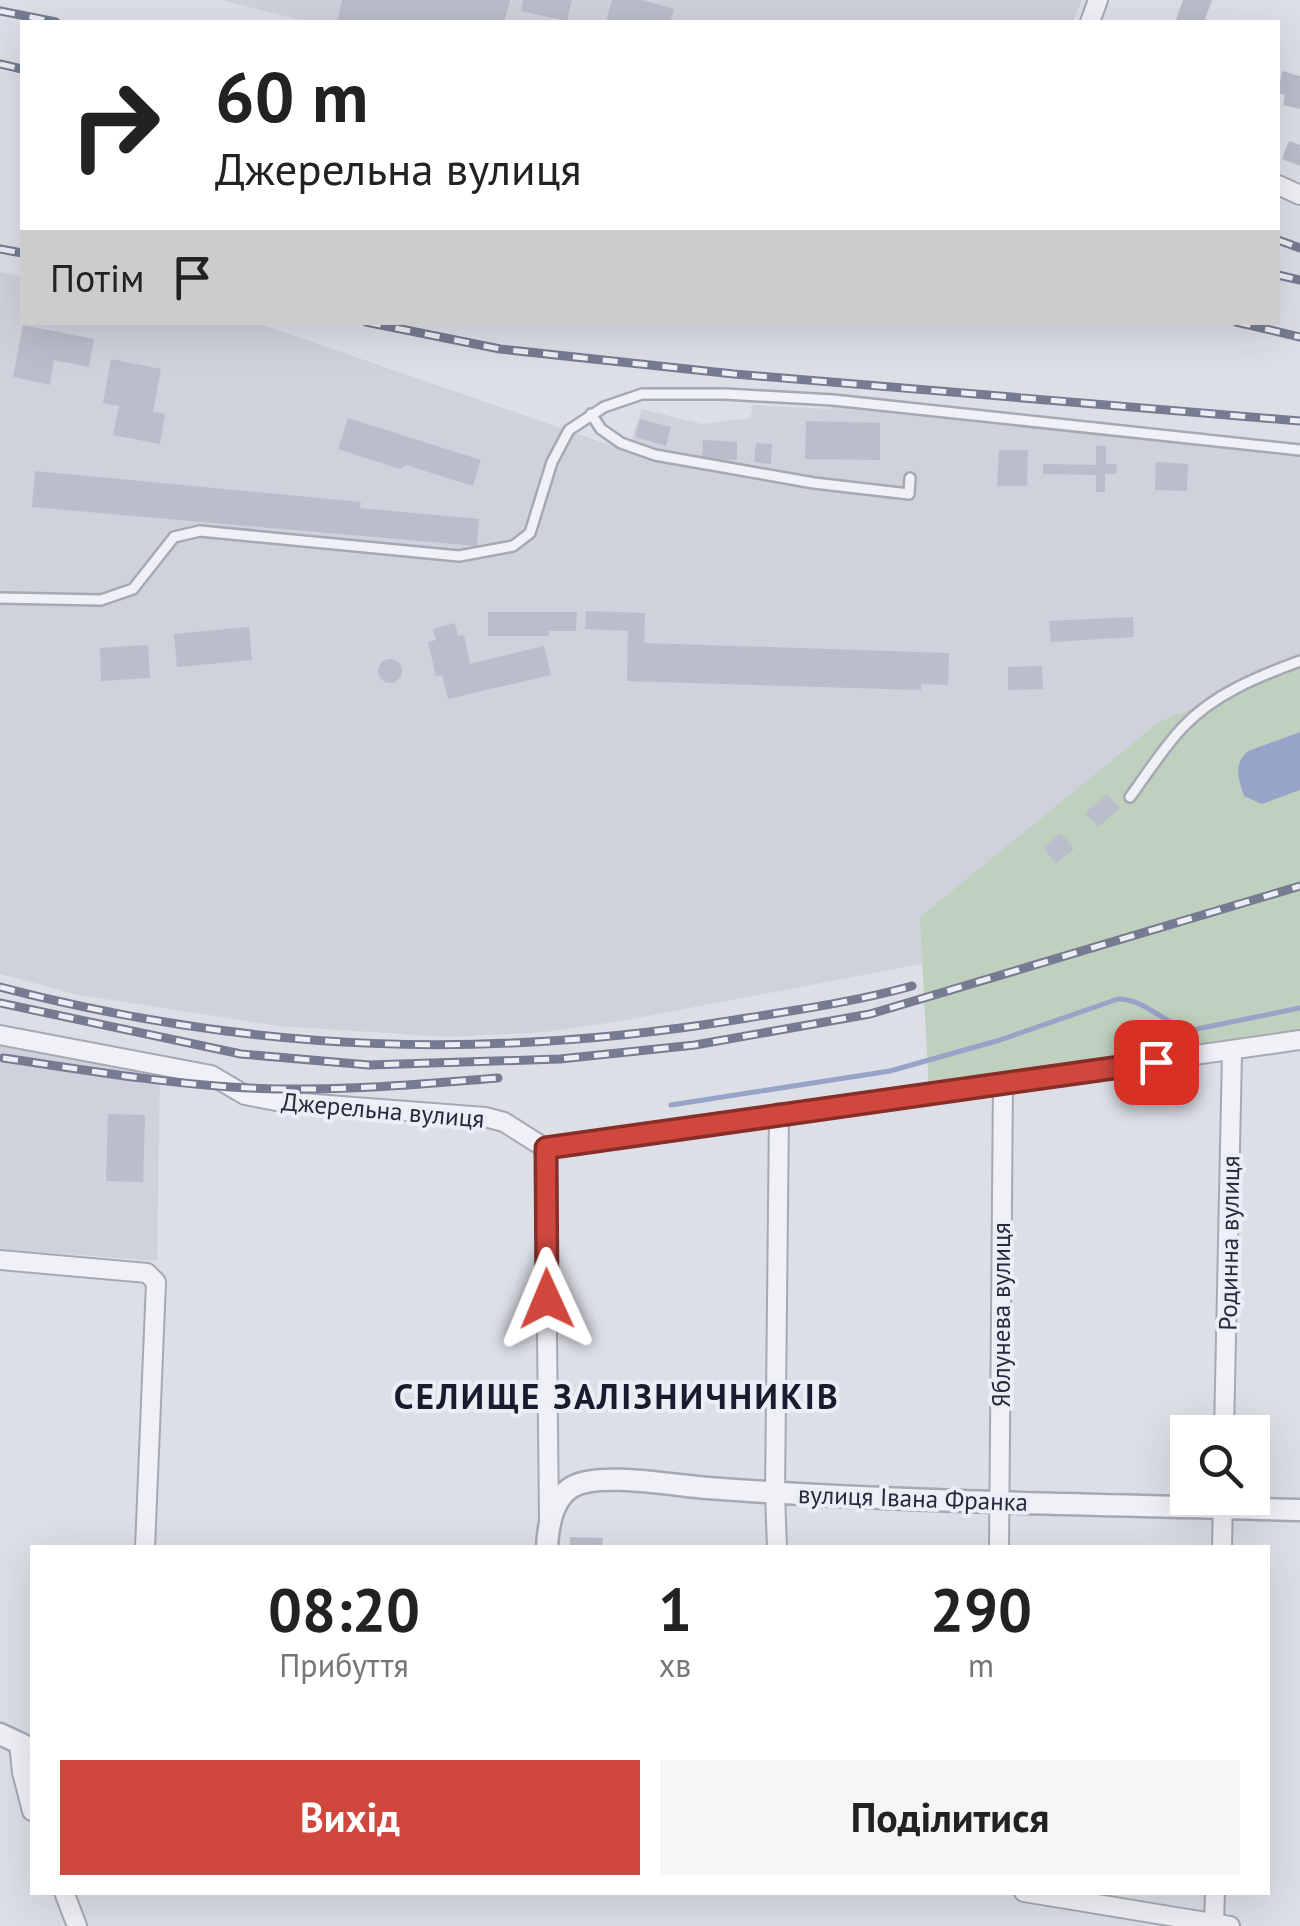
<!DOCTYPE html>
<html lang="uk">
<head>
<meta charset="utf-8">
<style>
	body { margin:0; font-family:"PT Sans",sans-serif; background:#f6f6f6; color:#222; height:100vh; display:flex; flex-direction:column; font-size:38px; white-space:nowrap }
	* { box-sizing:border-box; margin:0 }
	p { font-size:32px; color:#767676 }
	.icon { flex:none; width:55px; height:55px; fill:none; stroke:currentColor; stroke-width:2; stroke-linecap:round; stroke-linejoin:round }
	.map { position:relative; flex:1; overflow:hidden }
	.side { position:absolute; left:30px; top:1545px; width:1240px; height:350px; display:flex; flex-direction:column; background:#fff; border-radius:0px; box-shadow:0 10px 40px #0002 }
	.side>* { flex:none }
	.banner { position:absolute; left:20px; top:20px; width:1260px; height:305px; border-radius:0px; box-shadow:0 10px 40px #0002; background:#fff; color:#222; overflow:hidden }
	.controls { position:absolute; left:1170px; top:1415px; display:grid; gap:20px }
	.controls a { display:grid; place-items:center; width:100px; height:100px; border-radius:0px; background:#fff; box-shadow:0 10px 40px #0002; font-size:50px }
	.pin { position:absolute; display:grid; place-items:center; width:85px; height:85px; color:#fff; margin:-42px; border-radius:20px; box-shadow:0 5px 15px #0006 }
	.me { position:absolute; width:110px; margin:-55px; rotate:359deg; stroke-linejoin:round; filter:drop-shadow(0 0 8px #0008) }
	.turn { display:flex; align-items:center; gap:35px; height:210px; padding:0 30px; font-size:45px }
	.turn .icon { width:130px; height:130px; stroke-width:2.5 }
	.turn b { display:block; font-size:70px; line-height:85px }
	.then { display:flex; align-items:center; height:95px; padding:0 30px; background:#0003; gap:20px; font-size:38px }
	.eta { display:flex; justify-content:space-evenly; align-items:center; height:170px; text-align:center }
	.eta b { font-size:60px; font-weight:800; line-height:70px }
	.action { display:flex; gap:20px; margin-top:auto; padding:20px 30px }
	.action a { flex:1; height:115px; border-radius:0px; background:#d0473e; color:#fff; font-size:40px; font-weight:800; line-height:115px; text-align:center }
	.action a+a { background:#f6f6f6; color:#222 }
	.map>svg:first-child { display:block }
	.built { fill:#cfd1dc }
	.green { fill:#bfd1be }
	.water { fill:#97a4c8 }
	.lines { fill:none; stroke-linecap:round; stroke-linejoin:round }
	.stream { stroke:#97a4c8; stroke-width:5 }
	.building { fill:#babdca }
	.service-casing { stroke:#a6a9b4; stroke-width:14 }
	.minor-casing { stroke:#a6a9b4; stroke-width:22 }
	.tertiary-casing { stroke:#a6a9b4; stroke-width:25 }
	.service { stroke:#f0f1f6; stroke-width:9 }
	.minor { stroke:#f0f1f6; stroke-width:18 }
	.tertiary { stroke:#f0f1f6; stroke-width:20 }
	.rail-casing { stroke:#767b91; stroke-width:9 }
	.rail { stroke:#eceef5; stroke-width:5; stroke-dasharray:15; stroke-linecap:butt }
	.route-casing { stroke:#872e28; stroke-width:25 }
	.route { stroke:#d0473e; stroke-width:18 }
	.labels { text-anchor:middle; stroke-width:8; stroke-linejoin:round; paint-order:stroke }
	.street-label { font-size:25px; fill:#262a3e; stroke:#eceef5 }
	.district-label { font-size:35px; font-weight:bold; letter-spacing:2.5px; fill:#191b2f; stroke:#eceef5 }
</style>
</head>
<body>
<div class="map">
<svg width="1300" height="1926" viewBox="0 0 1300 1926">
	<rect width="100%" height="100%" fill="#dddfe7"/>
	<!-- built -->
	<path class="built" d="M221 0H1082L1073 22H309Z
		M0 272 22 276V322L257 323 627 451 642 409 702 424 750 418 753 405 830 409 833 400 1300 456V815L937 961 621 1021 545 1032 448 1037 279 1026 79 995 0 974Z
		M0 1043 160 1075 157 1261 0 1249Z"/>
	<!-- green -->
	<path class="green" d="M1300 666V1040L929 1093 920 917 1159 722Z"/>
	<!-- water -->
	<path class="water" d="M1300 732V790L1262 804 1244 796C1238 778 1233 764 1248 751Z"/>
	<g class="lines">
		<!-- stream -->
		<path class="stream" d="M671 1105 890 1071 1000 1040 1118 999C1146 999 1164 1025 1192 1030L1300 1008"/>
	</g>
	<!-- building -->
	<path class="building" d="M342 0H510L504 22H337Z
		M523 0H572L567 21 521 11Z
		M612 0H642L674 9 670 22H606Z
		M1183 0H1212L1204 22H1175Z
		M1282 71 1300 76V109L1283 105 1285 95 1278 93Z
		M1289 141 1300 145V166L1282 159Z
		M23 325 94 339 89 367 54 360 50 385 13 377Z
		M111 359 161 369 153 412 165 414 160 444 113 435 119 406 103 403Z
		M348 418 481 460 473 486 406 465 400 469 338 449Z
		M640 419 671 427 666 446 635 437Z
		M806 421 880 423V460L805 459Z
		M703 440 737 442V460L702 459Z
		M756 443 772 444 771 464 754 462Z
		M1096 446H1106V464H1117L1116 474H1105V492H1096V475L1043 474V464L1096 465Z
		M999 450H1028L1027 486H997Z
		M1156 462 1188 464 1187 491 1155 490Z
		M35 471 361 502 360 508 479 519 477 546 32 507Z
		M586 611 645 613 644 643 949 653 948 685 921 684V690L627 681 628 631 585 629Z
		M488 612H577L576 631H549V636H488Z
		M1133 617 1134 637 1051 642 1049 621Z
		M455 623 458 636 464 635 470 664 544 646 551 675 448 699 442 675 436 676 428 642 436 640 433 629Z
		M249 627 252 660 177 667 174 634Z
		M148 645 150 678 101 681 100 648Z
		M378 671a12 12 0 1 1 24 0a12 12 0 1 1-24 0Z
		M1042 666 1043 689 1008 690V667Z
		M1107 794 1120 808 1098 827 1085 813Z
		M1061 833 1074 849 1056 864 1043 847Z
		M108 1114 145 1115 143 1182 106 1181Z
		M570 1537 603 1538 602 1548H570Z"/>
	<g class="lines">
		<!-- service casing -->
		<g class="service-casing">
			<path id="service" d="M591 414 601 429 621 443 655 455 814 483 909 494 910 478
				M0 598 101 600 133 589 174 537 200 531 459 556 513 546 530 533 552 462 569 430 604 407 642 394H725L833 400 1300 450
				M1130 797C1147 774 1163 748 1183 727 1214 694 1259 676 1300 661"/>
		</g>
		<!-- minor casing -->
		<g class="minor-casing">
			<path id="minor" d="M1090 22 1098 0
				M1278 185 1300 195
				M0 1035 211 1075 245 1095 276 1101 485 1117 504 1122 545 1148 1300 1040
				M545 1148 549 1519
				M0 1260 147 1273 156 1282 145 1548
				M1224 1432 1232 1053
				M777 1548 775 1493 779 1113
				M999 1548 1003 1083
				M1222 1548 1223 1498
				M19 1743 22 1772 32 1811
				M64 1892 77 1926
				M1024 1892 1230 1926
				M1214 1923 1215 1892"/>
		</g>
		<!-- tertiary casing -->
		<g class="tertiary-casing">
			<path id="tertiary" d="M547 1548C548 1526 552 1499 572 1487 599 1471 676 1486 708 1488 905 1503 1103 1504 1300 1510
				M0 1734 32 1749"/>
		</g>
		<!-- service -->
		<use href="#service" class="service"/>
		<!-- minor -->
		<use href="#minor" class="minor"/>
		<!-- tertiary -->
		<use href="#tertiary" class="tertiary"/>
		<!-- rail casing -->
		<g class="rail-casing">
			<path id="rail" d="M0 11 56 22
				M0 64 22 69
				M1278 240 1300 248
				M0 249 22 253
				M1278 275 1300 280
				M366 322 500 349 734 374 1300 421
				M1236 322 1300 337
				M0 987C254 1053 489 1061 747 1018 803 1009 858 1001 912 986
				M0 1003 241 1054 369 1065 560 1059 695 1045 870 1014 1300 886
				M3 1058C79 1069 154 1082 231 1087 320 1093 409 1085 498 1078"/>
		</g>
		<!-- rail -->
		<use href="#rail" class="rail"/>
	</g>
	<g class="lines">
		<!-- route casing -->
		<g class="route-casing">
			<path id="route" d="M547 1299 546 1148 1156 1062"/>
		</g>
		<!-- route -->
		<use href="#route" class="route"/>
	</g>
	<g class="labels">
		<!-- street labels -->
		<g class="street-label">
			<text transform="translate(383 1110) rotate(5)" y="9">Джерельна вулиця</text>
			<text transform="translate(1229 1243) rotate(-89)" y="9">Родинна вулиця</text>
			<text transform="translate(1001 1315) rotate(-90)" y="9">Яблунева вулиця</text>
			<text transform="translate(913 1498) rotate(2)" y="9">вулиця Івана Франка</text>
		</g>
		<!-- district labels -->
		<g class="district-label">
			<text x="617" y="1409">СЕЛИЩЕ ЗАЛІЗНИЧНИКІВ</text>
		</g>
	</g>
</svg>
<div class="controls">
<a><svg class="icon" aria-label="search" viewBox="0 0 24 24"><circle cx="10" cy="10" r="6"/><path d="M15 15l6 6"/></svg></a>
</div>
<div class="pin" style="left:1156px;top:1062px;background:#d93025"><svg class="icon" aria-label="arrive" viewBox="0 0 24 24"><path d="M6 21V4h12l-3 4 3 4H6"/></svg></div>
<svg class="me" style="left:547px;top:1299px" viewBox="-20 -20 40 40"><path d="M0-17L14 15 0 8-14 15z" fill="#d0473e" stroke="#fff" stroke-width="4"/></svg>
<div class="banner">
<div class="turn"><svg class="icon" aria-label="right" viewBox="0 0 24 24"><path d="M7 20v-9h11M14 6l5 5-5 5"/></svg><div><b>60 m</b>Джерельна вулиця</div></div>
<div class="then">Потім<svg class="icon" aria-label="arrive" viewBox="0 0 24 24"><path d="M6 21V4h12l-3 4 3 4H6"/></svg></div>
</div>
<section class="side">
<div class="eta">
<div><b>08:20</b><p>Прибуття</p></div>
<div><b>1</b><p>хв</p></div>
<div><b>290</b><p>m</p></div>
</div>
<div class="action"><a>Вихід</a><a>Поділитися</a></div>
</section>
</div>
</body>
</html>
